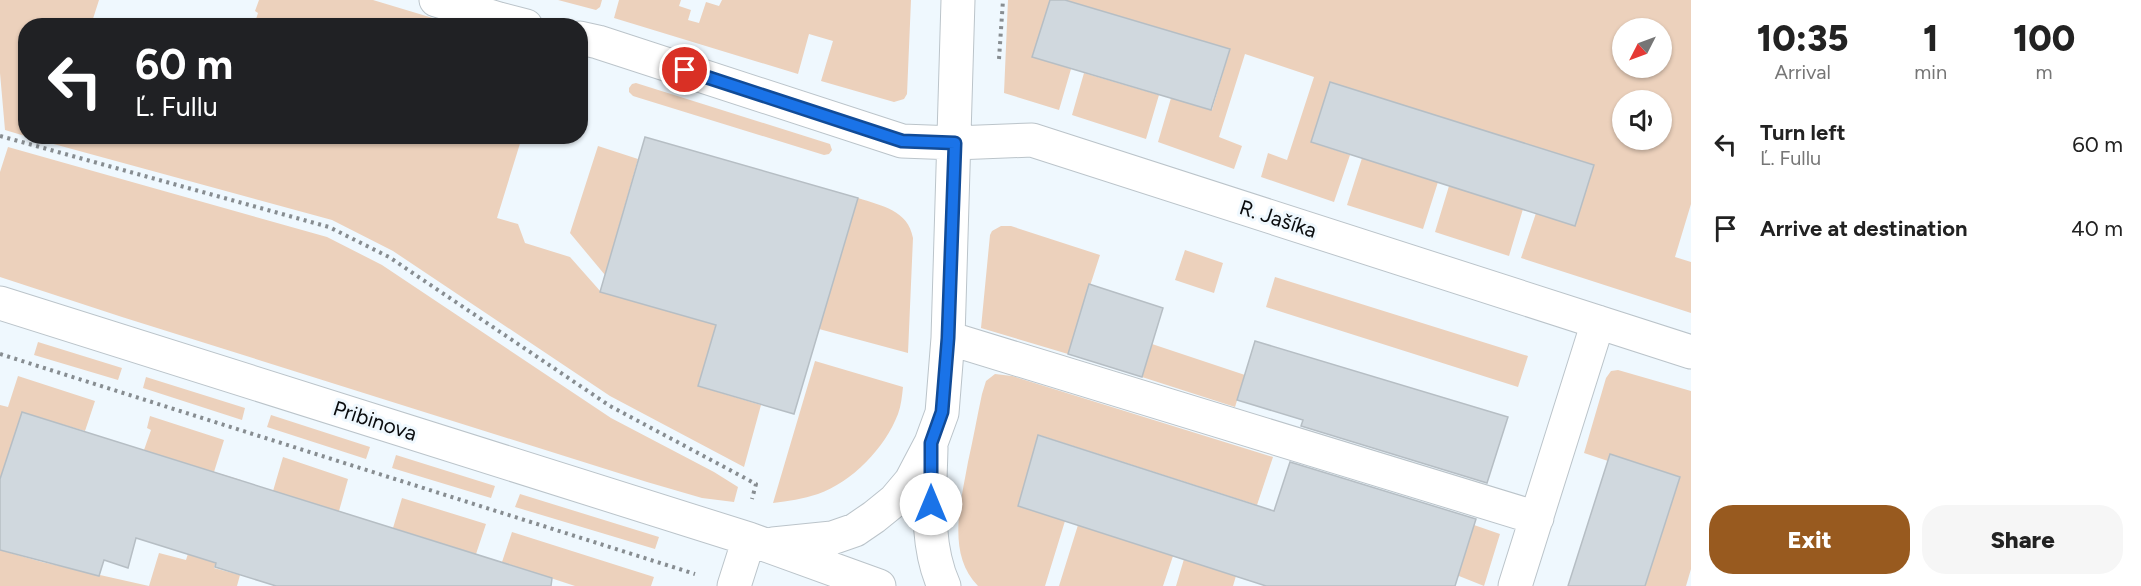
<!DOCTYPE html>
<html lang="en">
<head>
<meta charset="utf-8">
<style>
	body { margin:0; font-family:Figtree,sans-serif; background:#f6f6f6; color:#222; height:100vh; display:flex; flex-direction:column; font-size:22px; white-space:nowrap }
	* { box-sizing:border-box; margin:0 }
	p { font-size:20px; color:#767676 }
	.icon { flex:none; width:33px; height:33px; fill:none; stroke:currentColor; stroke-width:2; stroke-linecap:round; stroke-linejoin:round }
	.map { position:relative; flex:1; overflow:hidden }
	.details { display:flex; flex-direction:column; background:#fff; width:450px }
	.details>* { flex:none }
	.guide { position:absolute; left:18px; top:18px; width:570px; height:126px; border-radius:24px; box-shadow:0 2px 4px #0004; background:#202124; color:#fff; overflow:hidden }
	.needle { width:39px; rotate:228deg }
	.buttons { position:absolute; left:1612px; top:18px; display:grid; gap:12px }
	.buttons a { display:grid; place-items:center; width:60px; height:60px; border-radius:50%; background:#fff; box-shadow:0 2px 4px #0004; font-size:30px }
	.pin { position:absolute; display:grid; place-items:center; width:51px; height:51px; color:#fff; margin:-26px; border:3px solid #fff; border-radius:50%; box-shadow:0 2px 6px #0007 }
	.me { position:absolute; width:66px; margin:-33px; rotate:0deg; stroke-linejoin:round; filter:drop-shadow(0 0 4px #0008) }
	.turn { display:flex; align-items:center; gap:21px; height:126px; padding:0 18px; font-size:27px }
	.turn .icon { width:78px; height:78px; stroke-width:2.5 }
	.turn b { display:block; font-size:42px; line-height:51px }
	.eta { display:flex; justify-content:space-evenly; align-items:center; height:102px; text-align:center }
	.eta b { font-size:36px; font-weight:800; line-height:42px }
	.button { display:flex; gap:12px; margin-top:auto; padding:12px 18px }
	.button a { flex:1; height:69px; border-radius:24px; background:#985a1f; color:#fff; font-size:24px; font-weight:800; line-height:69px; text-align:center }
	.button a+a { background:#f6f6f6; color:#222 }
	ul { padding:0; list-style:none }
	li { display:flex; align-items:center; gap:18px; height:84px; padding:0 18px }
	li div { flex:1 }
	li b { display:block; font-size:22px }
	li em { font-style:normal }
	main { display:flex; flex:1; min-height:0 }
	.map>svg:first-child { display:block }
	.green { fill:#ecd1bc; fill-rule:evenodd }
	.building { fill:#d0d8de; stroke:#b6bec4; stroke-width:1.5 }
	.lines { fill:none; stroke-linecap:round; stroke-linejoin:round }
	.minor-casing { stroke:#bbc4ca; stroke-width:35 }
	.path { stroke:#878d91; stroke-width:4; stroke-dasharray:3 4.5; stroke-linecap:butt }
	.minor { stroke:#fff; stroke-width:33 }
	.route-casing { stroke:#114b97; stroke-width:15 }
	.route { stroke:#1a73e8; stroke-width:10 }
	.labels { text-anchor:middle; stroke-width:6; stroke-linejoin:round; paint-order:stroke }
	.street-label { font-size:21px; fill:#0a0c0e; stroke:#eff8fe }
</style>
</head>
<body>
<main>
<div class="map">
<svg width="1691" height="586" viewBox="0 0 1691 586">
	<rect width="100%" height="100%" fill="#eff8fe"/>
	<!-- green -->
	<path class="green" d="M0 0H99L91 25 26 26 25 136 5 130 0 73Z
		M259 0H373L456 25H254L258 13 255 11Z
		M558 0H602L600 7 596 10Z
		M619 0H681L679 6 691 10 688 20 699 23 706 2 719 6 722 0H911L907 94 904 99 894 102 821 81 833 41 809 34 798 74 614 18Z
		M1008 0H1050L1033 56 1071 69 1059 110 1004 93Z
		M1065 0H1691V204L1675 257 1691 262V313L1521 258 1536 213 1575 225 1594 165 1330 82 1311 142 1350 155 1334 202 1261 177 1268 153 1287 160 1314 77 1245 54 1219 137 1242 146 1234 169 1158 142 1171 98 1212 110 1230 49ZM1623 28H1662V68H1623ZM1623 100H1662V140H1623Z
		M1084 73 1159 95 1146 139 1072 115Z
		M636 83 830 144 832 150 829 154 824 155 633 96 629 92V88L632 84Z
		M28 137H522L497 218 518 224 525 243 570 257 601 292 716 325 698 386 761 405 744 467 610 396 393 251 332 220Z
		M598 146 638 159 605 275 570 233Z
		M8 147 327 237 382 265 611 418 714 472 738 487 734 502 702 498 647 482 122 317 0 277V172Z
		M1362 158 1438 182 1423 229 1347 205Z
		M1449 186 1523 209 1509 256 1435 232Z
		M858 198C882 206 908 210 913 238L908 353 819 329Z
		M1001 226H1011L1100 255 1068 354 981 328 990 235 992 231Z
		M1185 250 1223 263 1214 293 1175 280Z
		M1275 277 1528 356 1518 387 1266 307Z
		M38 342 122 368 118 380 34 355Z
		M1152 344 1245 375 1235 407 1142 377Z
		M815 361 903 387C902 396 901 406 898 414 885 448 852 482 818 494 803 499 788 501 773 503Z
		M1618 370 1691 391V569L1686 586H1645L1680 477 1610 454 1608 461 1584 453 1606 378 1611 371Z
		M995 374 1012 376 1273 457 1257 505 1039 435 1018 506 1065 521 1045 586H978C946 553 961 502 968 462 973 440 977 417 982 394L986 381Z
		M18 376 95 401 85 431 23 413 0 479V405L8 407Z
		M146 377 245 408 242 420 143 388Z
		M271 415 370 447 366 459 267 427Z
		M150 416 224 440 214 472 241 480 214 568 240 575 237 586H0V550L42 562 149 586 159 553 186 560 213 473 144 450 151 430 147 428Z
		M396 455 495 486 491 498 392 468Z
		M283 457 348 479 339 511 371 522 273 491Z
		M520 494 659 537 655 549 515 507Z
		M402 498 486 524 476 554 393 528Z
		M1078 525 1173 556 1163 586H1059Z
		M1474 525 1500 534 1484 586 1459 576 1457 577Z
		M512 532 654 577 651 586H575L502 562Z
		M1184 559 1236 576 1233 586H1176Z"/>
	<!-- building -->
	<path class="building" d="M1050 0H1065L1230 49 1211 110 1032 57Z
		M1330 82 1594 165 1575 226 1311 142Z
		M645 137 858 198 794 414 698 386 716 325 600 292Z
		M1089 284 1163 308 1142 377 1068 354Z
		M1255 341 1508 417 1487 483 1301 426 1303 420 1237 400Z
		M22 412 552 578 551 586H276L215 567 216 563 136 538 128 568 104 560 99 576 0 550V479Z
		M1038 435 1274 511 1290 462 1476 519 1455 586H1266L1018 506Z
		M1610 454 1680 477 1645 586H1568Z"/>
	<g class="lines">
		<!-- minor casing -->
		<g class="minor-casing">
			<path id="minor" d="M436 0 499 19 526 26
				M580 38 598 42 902 141 955 143 1032 140 1691 352
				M0 303 749 539 879 586
				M948 338 1537 518
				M931 448C930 492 925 545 944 586
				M773 544 832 538 855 530 874 517 895 500 911 481 931 443 942 413 948 338 958 0
				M734 586 749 539
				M1515 586 1598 322"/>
		</g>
		<!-- path -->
		<path class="path" d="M999 59 1003 0
			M0 136 329 227 389 257 610 406 756 484 752 499
			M0 354 695 574"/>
		<!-- minor -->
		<use href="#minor" class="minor"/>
	</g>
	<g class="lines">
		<!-- route casing -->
		<g class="route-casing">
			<path id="route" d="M685 70 902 141 955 143 948 338 942 412 931 443V504"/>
		</g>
		<!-- route -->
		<use href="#route" class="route"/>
	</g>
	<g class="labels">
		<!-- street labels -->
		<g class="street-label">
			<text transform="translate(1278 219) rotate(18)" y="7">R. Jašíka</text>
			<text transform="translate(375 421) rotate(18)" y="7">Pribinova</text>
		</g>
	</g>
</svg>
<div class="buttons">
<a><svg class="needle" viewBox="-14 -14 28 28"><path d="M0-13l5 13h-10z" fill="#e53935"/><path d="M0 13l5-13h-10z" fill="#767676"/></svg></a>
<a><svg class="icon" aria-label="sound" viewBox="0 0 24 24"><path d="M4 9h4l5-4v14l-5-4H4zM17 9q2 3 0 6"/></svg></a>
</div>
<div class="pin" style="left:685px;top:70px;background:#d93025"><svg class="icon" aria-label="arrive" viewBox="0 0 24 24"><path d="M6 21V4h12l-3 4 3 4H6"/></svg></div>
<svg class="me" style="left:931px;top:504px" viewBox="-20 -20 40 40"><circle r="19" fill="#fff"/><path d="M0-13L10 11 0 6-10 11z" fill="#1a73e8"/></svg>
<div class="guide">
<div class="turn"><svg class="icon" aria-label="left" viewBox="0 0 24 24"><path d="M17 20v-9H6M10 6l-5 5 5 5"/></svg><div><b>60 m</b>Ľ. Fullu</div></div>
</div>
</div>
<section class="details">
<div class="eta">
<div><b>10:35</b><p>Arrival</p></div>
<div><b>1</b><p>min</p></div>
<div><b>100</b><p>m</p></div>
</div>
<ul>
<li><svg class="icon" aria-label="left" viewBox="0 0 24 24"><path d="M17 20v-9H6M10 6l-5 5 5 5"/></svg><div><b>Turn left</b><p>Ľ. Fullu</p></div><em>60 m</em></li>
<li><svg class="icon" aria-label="arrive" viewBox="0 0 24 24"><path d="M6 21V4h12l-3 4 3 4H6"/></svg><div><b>Arrive at destination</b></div><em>40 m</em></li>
</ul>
<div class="button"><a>Exit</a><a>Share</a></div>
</section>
</main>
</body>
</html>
